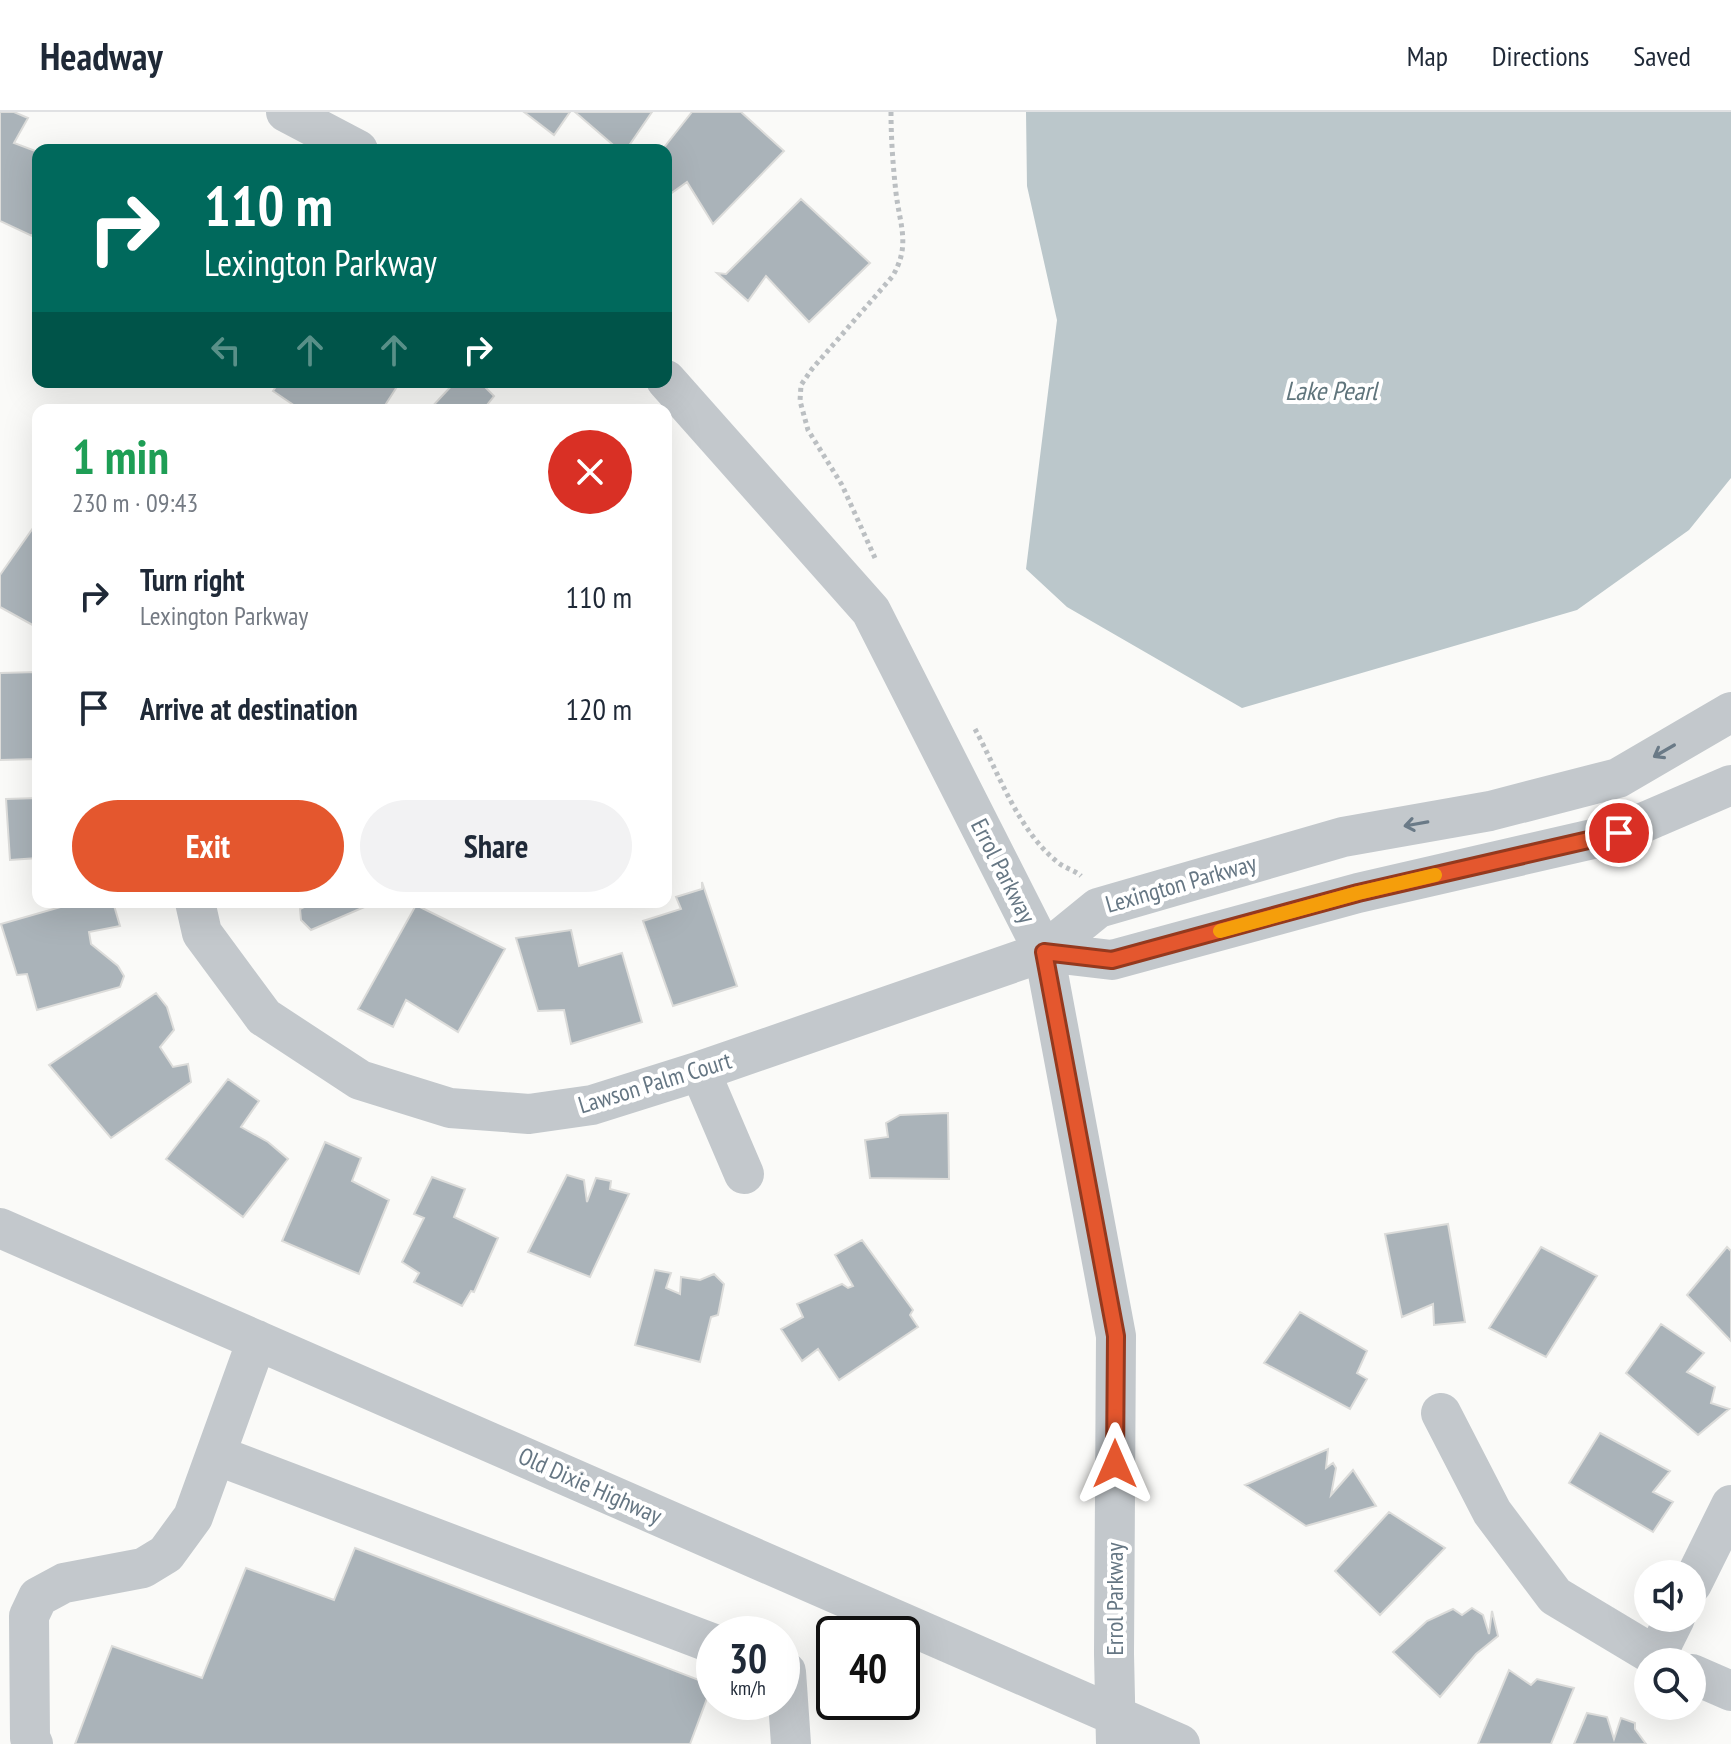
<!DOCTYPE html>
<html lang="en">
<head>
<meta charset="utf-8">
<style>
	body { margin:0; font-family:"PT Sans Narrow",sans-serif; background:#f2f2f3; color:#1f2937; height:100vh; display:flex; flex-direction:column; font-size:30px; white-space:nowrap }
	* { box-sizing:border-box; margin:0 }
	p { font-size:26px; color:#747a83 }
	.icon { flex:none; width:44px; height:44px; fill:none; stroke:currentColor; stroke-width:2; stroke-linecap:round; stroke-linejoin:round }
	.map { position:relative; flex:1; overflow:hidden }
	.side { position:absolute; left:32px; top:292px; width:640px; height:504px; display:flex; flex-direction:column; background:#fff; border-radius:16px; box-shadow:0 8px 32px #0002 }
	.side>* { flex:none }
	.hud { position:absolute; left:32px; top:32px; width:640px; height:244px; border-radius:16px; box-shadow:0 8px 32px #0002; background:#00695c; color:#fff; overflow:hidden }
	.controls { position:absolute; left:1634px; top:1448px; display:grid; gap:16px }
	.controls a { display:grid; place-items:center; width:72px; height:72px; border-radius:50%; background:#fff; box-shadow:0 8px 32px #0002; font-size:40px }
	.speed { position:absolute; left:696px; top:1504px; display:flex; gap:16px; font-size:40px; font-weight:700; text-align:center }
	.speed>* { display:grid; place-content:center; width:104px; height:104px; border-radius:50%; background:#fff; box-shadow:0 8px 32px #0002; line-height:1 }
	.speed small { font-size:20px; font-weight:400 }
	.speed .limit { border:4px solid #111; border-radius:12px; background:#fff; color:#111 }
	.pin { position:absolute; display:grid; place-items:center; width:68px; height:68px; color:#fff; margin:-34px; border:4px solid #fff; border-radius:50%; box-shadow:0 2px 8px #0007 }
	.me { position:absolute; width:88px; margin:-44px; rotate:0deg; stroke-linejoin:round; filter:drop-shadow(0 0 6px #0008) }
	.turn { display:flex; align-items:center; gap:28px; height:168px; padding:0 40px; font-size:36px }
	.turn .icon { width:104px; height:104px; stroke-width:2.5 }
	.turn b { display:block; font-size:56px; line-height:68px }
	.lanes { display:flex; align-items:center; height:76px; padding:0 40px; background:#0003; justify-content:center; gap:40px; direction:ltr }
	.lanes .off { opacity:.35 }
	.round { display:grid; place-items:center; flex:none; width:84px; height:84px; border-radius:42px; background:#f2f2f3 }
	.overview { display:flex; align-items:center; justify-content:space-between; height:136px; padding:0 40px }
	h1 { font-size:48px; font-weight:800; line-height:60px; color:#1e9e55 }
	.primary-button { display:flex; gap:16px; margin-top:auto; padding:16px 40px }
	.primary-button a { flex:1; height:92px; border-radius:48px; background:#e4572e; color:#fff; font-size:32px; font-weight:800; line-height:92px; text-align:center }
	.primary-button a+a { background:#f2f2f3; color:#1f2937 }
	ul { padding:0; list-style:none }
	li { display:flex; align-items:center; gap:24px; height:112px; padding:0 40px }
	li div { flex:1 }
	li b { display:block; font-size:30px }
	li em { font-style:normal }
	header { display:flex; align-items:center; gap:48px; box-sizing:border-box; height:112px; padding:0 40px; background:#fff; border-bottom:2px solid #e0e1e3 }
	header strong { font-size:38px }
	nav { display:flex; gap:44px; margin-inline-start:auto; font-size:28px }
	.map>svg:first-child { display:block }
	.water { fill:#bbc7cb }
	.building { fill:#aab3b9; stroke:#dcdcda; stroke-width:2 }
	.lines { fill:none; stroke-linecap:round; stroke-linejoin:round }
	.path { stroke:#bbbfc2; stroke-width:5; stroke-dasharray:4 4; stroke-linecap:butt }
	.minor { stroke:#c3c8cc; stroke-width:40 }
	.oneway { stroke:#6a7a87 }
	.route-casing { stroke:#94391e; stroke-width:20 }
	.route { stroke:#e4572e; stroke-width:14 }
	.slow { stroke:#f59e0b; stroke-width:14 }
	.labels { text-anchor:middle; stroke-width:8; stroke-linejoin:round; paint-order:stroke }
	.street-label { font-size:24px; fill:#657683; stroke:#fff }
	.water-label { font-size:26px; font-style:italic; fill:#60757c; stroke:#fff }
</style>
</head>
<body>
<header>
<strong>Headway</strong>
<nav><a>Map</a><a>Directions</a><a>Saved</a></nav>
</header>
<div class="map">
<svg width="1731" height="1632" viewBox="0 0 1731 1632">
	<rect width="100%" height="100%" fill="#fafaf8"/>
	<!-- water -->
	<path class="water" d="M1026 0H1731V366L1689 418 1577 498 1242 596 1067 495 1026 457 1057 208 1027 74Z"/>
	<!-- building -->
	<path class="building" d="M0 0H14L28 6 14 31 38 40V111L32 124 0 109Z
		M524 0H570L554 23Z
		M575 0H652L626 38H619Z
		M692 0H741L784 39 713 112 687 70 666 85V38H662Z
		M801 87 870 151 809 210 766 164 748 189 717 161 726 162Z
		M279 270H400L382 298H301L273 279Z
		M455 270H480L494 284 483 298H429Z
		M38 409V516L0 495V463Z
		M38 560V647L0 648V561Z
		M38 686V746L10 748 6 687Z
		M702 770 737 874 673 894 643 809 681 797 676 785 702 777Z
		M78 790H113L120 814 89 820 91 832 118 854 124 864 120 875 37 898 27 862 17 863 1 812Z
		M376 790 311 818 301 808 300 797 314 790Z
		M416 793 505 837 458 920 406 888 393 915 358 897Z
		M571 818 579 854 622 841 642 910 571 932 564 898 538 899 516 826Z
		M156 881 167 895 174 918 160 935 173 955 188 952 191 970 111 1026 49 953Z
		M228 967 259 989 241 1015 268 1030 288 1047 243 1105 166 1047Z
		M948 1001 949 1067 870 1066 865 1028 888 1025 886 1011 900 1003Z
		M325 1030 361 1046 352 1069 389 1088 359 1162 282 1129Z
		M567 1063 584 1068 587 1090 596 1066 611 1069 610 1077 629 1082 590 1165 528 1140Z
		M432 1065 465 1077 454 1105 498 1126 474 1180 471 1179 462 1194 414 1170 419 1161 402 1150 424 1106 414 1102Z
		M1448 1112 1465 1210 1434 1213 1433 1192 1402 1205 1385 1122Z
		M862 1128 913 1198 910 1203 918 1215 839 1268 818 1237 802 1249 781 1217 803 1205 797 1192 842 1172 848 1176 853 1174 835 1143Z
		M1541 1135 1597 1164 1546 1245 1489 1216Z
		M1727 1135 1731 1139V1229L1687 1183Z
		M655 1158 671 1161 666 1176 680 1182 681 1165 700 1168 714 1162 724 1172 718 1203 711 1205 700 1250 635 1233Z
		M1300 1200 1367 1239 1357 1261 1367 1267 1350 1297 1264 1251Z
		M1661 1212 1704 1241 1687 1260 1715 1275 1711 1291 1729 1297 1698 1323 1626 1261Z
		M1600 1321 1670 1359 1653 1380 1673 1390 1653 1420 1569 1371Z
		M1328 1337 1326 1356 1333 1351 1336 1356 1331 1383 1353 1358 1376 1394 1306 1414 1245 1373Z
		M1389 1400 1445 1436 1380 1503 1335 1459Z
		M355 1436 712 1573 690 1632H75L112 1534 202 1566 246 1456 334 1488Z
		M1472 1496 1483 1503 1489 1522 1492 1499 1498 1524 1476 1542 1440 1585 1393 1540 1427 1509 1453 1497 1462 1503Z
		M1509 1558 1531 1573 1537 1567 1574 1576 1551 1632H1478Z
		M1587 1601 1607 1605 1614 1627 1621 1606 1635 1611V1617L1646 1632H1574Z"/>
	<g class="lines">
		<!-- path -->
		<path class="path" d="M875 446 842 373 808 318 800 289 801 273 812 257 892 165C911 134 900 114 896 81 893 54 891 27 891 0
			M975 617C999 661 1018 720 1060 752 1067 757 1076 759 1081 764"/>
		<!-- minor -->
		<path class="minor" d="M286 0 358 38
			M666 268 871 499 1044 840 1116 1224 1114 1542 1116 1632
			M195 790 202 821 264 905 360 968 450 996 529 1002 592 993 700 959 1044 840 1098 796 1343 725 1490 699 1618 666 1731 600
			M1044 840 1112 848 1358 781 1619 721 1731 673
			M700 959 744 1062
			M0 1116 1180 1632
			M1441 1301 1492 1400 1555 1484 1665 1550
			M216 1343 714 1532
			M1692 1472 1731 1393
			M1655 1546 1675 1506
			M782 1558 786 1560 791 1632
			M1692 1562 1731 1579
			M33 1632 30 1626 29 1504 38 1485 64 1471 143 1456 166 1442 193 1405 257 1228"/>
	</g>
	<!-- one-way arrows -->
	<defs><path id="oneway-shaft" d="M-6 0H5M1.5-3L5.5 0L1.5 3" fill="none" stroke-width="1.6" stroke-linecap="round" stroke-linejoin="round" transform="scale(2)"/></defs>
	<g class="oneway">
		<use href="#oneway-shaft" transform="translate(1664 639) rotate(150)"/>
		<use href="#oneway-shaft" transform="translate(1416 712) rotate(170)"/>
	</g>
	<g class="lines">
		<!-- route casing -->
		<g class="route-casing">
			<path id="route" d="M1115 1352 1116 1224 1044 840 1112 848 1358 781 1619 721"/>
		</g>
		<!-- route -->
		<use href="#route" class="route"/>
		<!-- slow -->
		<path class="slow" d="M1220 819 1358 781 1435 763"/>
	</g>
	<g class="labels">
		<!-- street labels -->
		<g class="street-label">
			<text transform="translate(1003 759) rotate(63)" y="8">Errol Parkway</text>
			<text transform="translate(1181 772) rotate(-16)" y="8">Lexington Parkway</text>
			<text transform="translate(655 971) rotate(-17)" y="8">Lawson Palm Court</text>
			<text transform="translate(590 1374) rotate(24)" y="8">Old Dixie Highway</text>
			<text transform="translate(1115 1487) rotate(-90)" y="8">Errol Parkway</text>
		</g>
		<!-- water labels -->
		<g class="water-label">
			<text x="1331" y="288">Lake Pearl</text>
		</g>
	</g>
</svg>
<div class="controls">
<a><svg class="icon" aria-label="sound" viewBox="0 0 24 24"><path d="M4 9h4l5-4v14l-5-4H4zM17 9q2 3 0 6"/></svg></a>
<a><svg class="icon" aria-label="search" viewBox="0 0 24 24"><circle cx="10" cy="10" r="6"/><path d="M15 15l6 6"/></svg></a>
</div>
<div class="speed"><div>30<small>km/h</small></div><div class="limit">40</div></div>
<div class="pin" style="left:1619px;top:721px;background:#d93025"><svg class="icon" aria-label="arrive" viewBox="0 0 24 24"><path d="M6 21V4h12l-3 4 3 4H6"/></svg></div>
<svg class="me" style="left:1115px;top:1352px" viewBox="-20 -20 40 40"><path d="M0-17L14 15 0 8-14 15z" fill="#e4572e" stroke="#fff" stroke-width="4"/></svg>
<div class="hud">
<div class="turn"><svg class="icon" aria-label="right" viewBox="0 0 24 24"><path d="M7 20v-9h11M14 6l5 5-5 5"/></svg><div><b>110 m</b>Lexington Parkway</div></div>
<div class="lanes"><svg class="icon off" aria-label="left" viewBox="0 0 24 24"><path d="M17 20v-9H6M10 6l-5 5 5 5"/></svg><svg class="icon off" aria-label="ahead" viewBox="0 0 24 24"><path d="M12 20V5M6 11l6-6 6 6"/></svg><svg class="icon off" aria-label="ahead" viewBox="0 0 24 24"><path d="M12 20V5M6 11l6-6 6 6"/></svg><svg class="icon" aria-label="right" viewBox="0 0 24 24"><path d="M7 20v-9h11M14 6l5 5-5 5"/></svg></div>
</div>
<section class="side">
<div class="overview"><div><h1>1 min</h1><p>230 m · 09:43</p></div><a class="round" style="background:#d93025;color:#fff"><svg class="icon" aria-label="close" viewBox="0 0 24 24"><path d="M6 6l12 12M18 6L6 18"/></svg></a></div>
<ul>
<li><svg class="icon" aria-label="right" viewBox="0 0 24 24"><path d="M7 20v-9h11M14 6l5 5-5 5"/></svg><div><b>Turn right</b><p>Lexington Parkway</p></div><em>110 m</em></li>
<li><svg class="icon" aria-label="arrive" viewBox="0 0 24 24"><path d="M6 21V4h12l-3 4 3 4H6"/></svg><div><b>Arrive at destination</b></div><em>120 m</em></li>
</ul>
<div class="primary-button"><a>Exit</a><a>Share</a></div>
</section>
</div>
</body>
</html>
